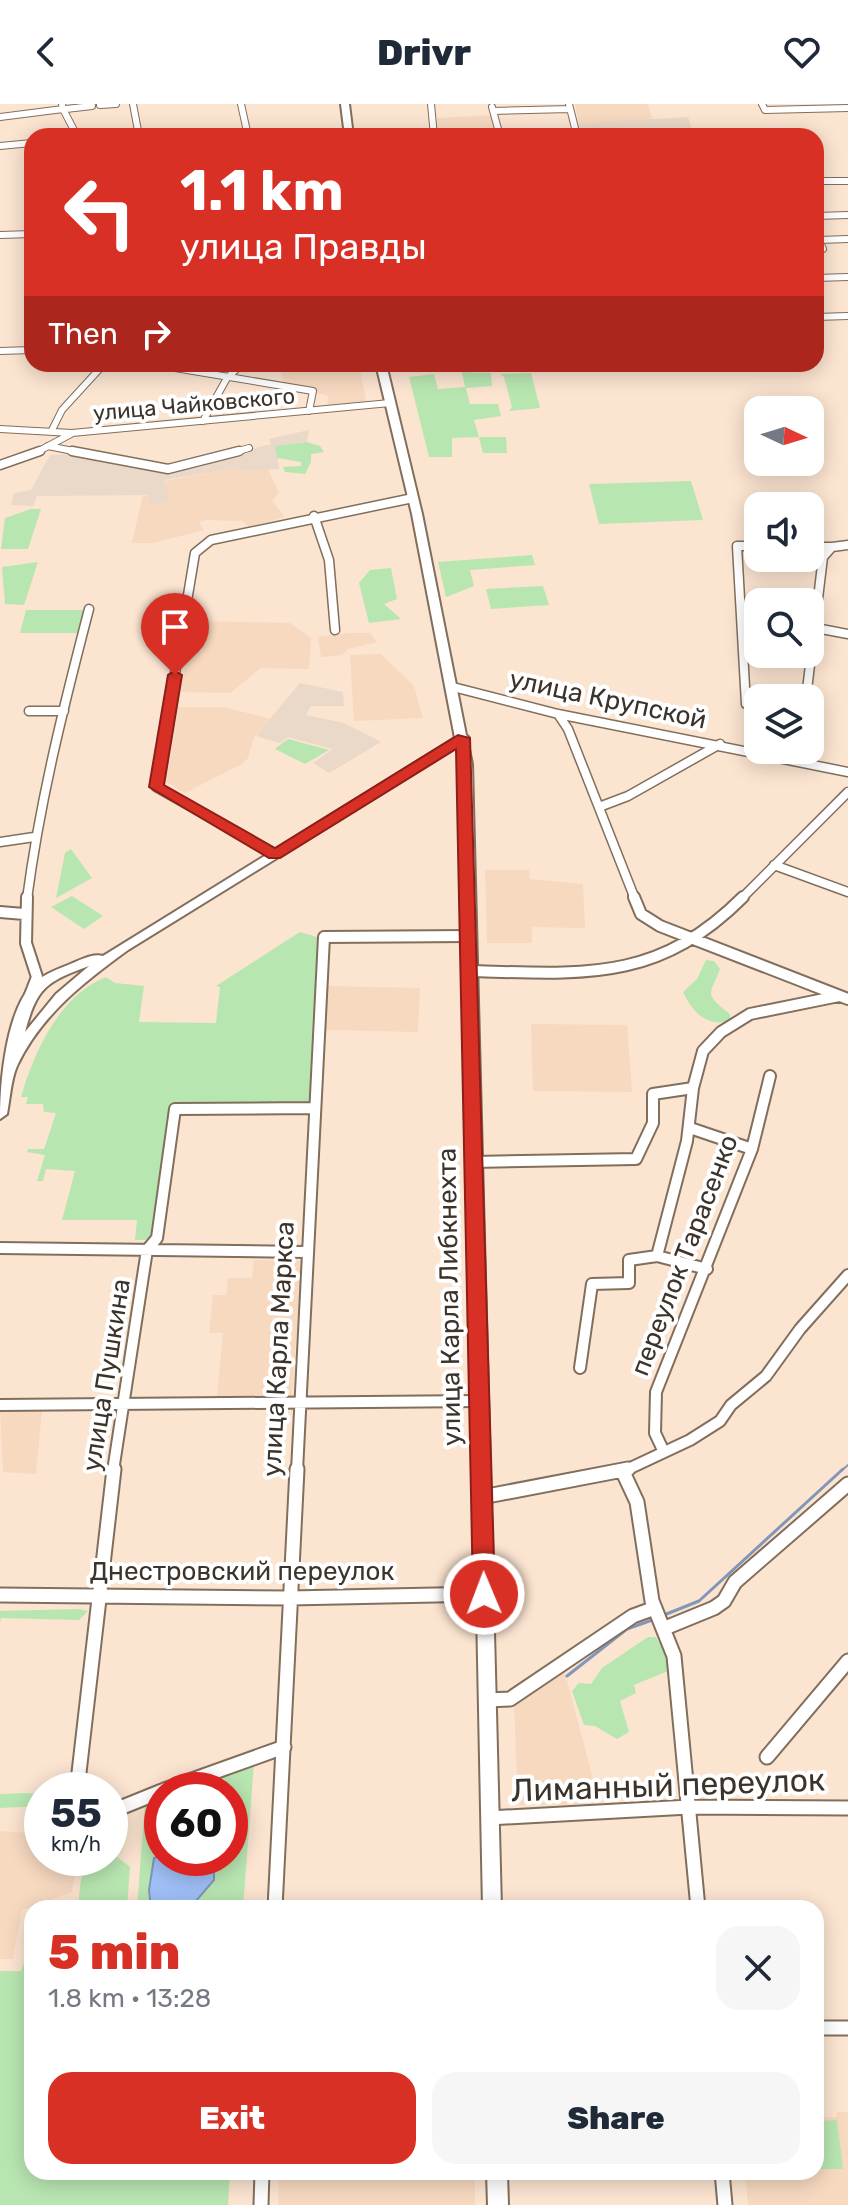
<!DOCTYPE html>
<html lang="en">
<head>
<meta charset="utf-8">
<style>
	body { margin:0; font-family:Rubik,sans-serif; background:#f6f6f7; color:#1f2937; height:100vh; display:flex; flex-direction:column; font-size:30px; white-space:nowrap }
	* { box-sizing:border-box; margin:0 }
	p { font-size:26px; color:#747a83 }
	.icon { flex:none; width:44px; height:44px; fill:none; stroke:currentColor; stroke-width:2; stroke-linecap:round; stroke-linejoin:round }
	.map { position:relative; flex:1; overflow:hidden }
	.details { position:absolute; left:24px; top:1796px; width:800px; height:280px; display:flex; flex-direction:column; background:#fff; border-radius:24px; box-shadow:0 4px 20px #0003 }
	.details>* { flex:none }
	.top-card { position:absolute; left:24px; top:24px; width:800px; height:244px; border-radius:24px; box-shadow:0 4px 20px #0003; background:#d93025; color:#fff; overflow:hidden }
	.needle { width:52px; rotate:94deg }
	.fabs { position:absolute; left:744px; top:292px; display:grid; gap:16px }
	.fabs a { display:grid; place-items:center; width:80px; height:80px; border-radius:16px; background:#fff; box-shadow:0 4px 20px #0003; font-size:40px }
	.speed { position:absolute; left:24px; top:1668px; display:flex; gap:16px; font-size:40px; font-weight:700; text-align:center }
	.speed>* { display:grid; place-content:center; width:104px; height:104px; border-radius:50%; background:#fff; box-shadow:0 4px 20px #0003; line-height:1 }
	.speed small { font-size:20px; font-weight:400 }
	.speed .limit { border:12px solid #d22; background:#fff; color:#111 }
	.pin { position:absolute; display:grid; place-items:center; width:68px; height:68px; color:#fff; margin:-82px -34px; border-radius:50% 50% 50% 0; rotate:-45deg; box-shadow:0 0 8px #0007 }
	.pin .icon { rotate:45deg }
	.me { position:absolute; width:88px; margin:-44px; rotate:359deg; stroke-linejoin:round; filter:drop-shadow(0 0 6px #0008) }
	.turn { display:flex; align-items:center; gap:28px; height:168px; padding:0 24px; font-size:36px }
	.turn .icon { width:104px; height:104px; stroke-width:2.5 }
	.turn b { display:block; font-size:56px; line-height:68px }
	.then { display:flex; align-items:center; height:76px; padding:0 24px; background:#0003; gap:16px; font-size:30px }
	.round { display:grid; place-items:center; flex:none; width:84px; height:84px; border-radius:24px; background:#f6f6f7 }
	.summary { display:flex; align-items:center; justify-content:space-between; height:136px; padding:0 24px }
	h1 { font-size:48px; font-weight:800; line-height:60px; color:#d93025 }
	.cta { display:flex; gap:16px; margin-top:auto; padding:16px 24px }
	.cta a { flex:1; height:92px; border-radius:24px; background:#d93025; color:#fff; font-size:32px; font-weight:800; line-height:92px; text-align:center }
	.cta a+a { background:#f6f6f7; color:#1f2937 }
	header { display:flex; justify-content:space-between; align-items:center; height:104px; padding:0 24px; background:#fff; font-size:36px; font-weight:800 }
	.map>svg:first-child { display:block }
	.built { fill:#f7d9c0 }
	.industrial { fill:#ead8c8 }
	.green { fill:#b8e6b1 }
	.water { fill:#a0c0f8; stroke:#8296ba; stroke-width:2 }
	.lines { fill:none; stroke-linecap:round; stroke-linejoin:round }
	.stream-far1 { stroke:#8296ba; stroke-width:2 }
	.stream { stroke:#8296ba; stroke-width:3 }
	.minor-far3-casing { stroke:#826e5c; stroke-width:8 }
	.minor-far2-casing { stroke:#826e5c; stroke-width:11 }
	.minor-far1-casing { stroke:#826e5c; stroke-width:14 }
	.minor-casing { stroke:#826e5c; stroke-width:17 }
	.major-casing { stroke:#826e5c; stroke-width:4 }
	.minor-far3 { stroke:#fff; stroke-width:6 }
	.minor-far2 { stroke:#fff; stroke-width:8 }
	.minor-far1 { stroke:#fff; stroke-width:10 }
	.minor { stroke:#fff; stroke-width:13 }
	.major { fill:#fff; fill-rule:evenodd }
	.route { fill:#d93025; stroke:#8d1f18; stroke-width:2 }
	.labels { text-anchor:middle; stroke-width:8; stroke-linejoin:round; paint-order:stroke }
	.far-street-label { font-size:22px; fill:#3c332b; stroke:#fff }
	.street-label { font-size:26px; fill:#3c332b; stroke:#fff }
	.near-street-label { font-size:32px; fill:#3c332b; stroke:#fff }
</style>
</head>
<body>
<header><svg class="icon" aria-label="back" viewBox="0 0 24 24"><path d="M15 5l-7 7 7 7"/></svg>Drivr<svg class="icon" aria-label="heart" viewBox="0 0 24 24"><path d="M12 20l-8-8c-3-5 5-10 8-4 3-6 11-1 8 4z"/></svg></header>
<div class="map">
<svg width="848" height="2101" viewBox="0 0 848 2101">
	<rect width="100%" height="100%" fill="#fbe4d0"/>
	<!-- built -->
	<path class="built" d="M575 0H648L652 14 645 15 646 18 579 19Z
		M493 11 497 32H438L437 14Z
		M280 260H359L366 298 327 302 328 292 284 281Z
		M236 364 239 367 268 365 279 389 272 397 285 413 249 423 243 417 207 416 199 418 204 426 153 439H132L143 391 168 396 164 377Z
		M195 517 290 519 311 534 309 565 261 564 230 589 180 588Z
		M348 529H370L377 538 348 545 342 551 321 553 318 533Z
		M381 550 414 582 423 614 354 617 350 551Z
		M178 603H224L270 615 254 633 248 654 242 660 185 689 166 678Z
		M485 766H529L530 775 583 780 585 824 532 823V839H487Z
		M328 882 420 884 418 928 324 926Z
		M531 920 627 921 632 988 533 987Z
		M254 1156 302 1157 292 1293 217 1292 223 1229H209L213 1191H226L228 1174H252Z
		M0 1305H42L36 1370 3 1368Z
		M564 1565 596 1686V1700L518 1701 514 1597Z
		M0 1727 42 1730V1754H77L72 1788 22 1806 13 1855H0Z
		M837 2008H848V2101H748L745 2068H816V2013H837Z
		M279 2068H475V2101H278Z"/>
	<!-- industrial -->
	<path class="industrial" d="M688 13 694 32H582L579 19Z
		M309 326 307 338 276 342 279 365 239 367 236 364 164 376 169 396 150 401 148 391 37 392 33 402 11 401 14 389 31 386 50 351 74 350 168 366 271 340 269 335Z
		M300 579 343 588 344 602H311L306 611 344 619 381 638 329 669 313 659 333 645 288 633 280 639 256 632Z"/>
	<!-- green -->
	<path class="green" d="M462 268 491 269 492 282 466 284 470 300H498L501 312 474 316 479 333H506L507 349H483L479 333 452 334V353H429L409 273 434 270 438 285 465 283Z
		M531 269 540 304 509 307 512 303 504 273 500 270Z
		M307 338 320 342 324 348 311 350V358L305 370 285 368 283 363 301 362V358L277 354 275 342Z
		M691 377 703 416 599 420 589 380Z
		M31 405H41L28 445H1L5 414Z
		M532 451 535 461 470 466 474 482 446 493 438 458Z
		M38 458 24 501 5 500 2 463Z
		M391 464 397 495 384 500 401 515 369 519 359 479 370 466Z
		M543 482 549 501 491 505 486 485Z
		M26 506H85L79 529H20Z
		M288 635 329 646 305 660 275 645Z
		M71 745 92 774 56 794 65 749Z
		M72 792 103 812 84 825 51 803Z
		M300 828 320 834 310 1001 170 1003 153 1136H135L137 1116H62L75 1067 46 1065 43 1077H37L45 1051 27 1048 28 1045H44L56 1009 44 1008 43 1000H26L28 993H21C34 948 59 892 106 873L115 879 144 882 139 918 216 919 220 883 216 882Z
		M706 856 714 857 720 865C710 891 703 889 730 910V916C709 925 692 908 683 888L697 875Z
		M79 1505 88 1507 79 1516 1 1514 0 1519V1507Z
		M648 1533H656L668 1555V1567L634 1581 636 1589 620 1597 629 1628 617 1635 595 1622 584 1621 572 1587 579 1579 591 1580 602 1564Z
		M254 1659 243 1804H137L145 1698 162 1692V1754H230V1686H178Z
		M25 1689 42 1690V1702L0 1704V1690Z
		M117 1753 130 1763 127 1804H78C82 1771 78 1752 117 1753Z
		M24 1859 32 1860V2068H230L228 2101H0V1867H21Z
		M837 2016 843 2065H816V2017Z"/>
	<!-- water -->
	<path class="water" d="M162 1751 214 1754V1776L190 1804H151L149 1786 154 1754Z"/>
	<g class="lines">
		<!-- stream-far1 -->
		<path class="stream-far1" d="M841 1367 848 1361"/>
		<!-- stream -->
		<path class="stream" d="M664 1511 699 1497 843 1365
			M567 1572 627 1525 655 1515"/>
		<!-- minor-far3 casing -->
		<g class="minor-far3-casing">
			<path id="minor-far3" d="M133 0 139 32
				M241 0 248 32
				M431 0 434 32
				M569 0 577 32
				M762 0 765 6 848 4
				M100 1 116 0
				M492 3 500 32
				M63 5 77 32
				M66 5 92 2
				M493 7 570 5
				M0 13 63 5 62 0
				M0 42 32 39
				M816 77H848
				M816 112 848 111
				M0 131 32 130
				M823 145 819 136 848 135
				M816 174 848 173
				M816 213 848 212
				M0 247 32 246
				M151 260 313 287 309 307
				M203 317 227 274 242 260
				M0 325 72 329 390 299
				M51 328 62 306 104 260
				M48 342 83 349
				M35 349 71 330
				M231 349 249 344"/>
		</g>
		<!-- minor-far2 casing -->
		<g class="minor-far2-casing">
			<path id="minor-far2" d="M72 347 168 365 239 347
				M0 361 40 347
				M314 412 329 456 335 526
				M758 442H737L746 600 758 605
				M810 443H832
				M816 524 848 530
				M453 583 558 610 848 668
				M806 594 823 453 832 443 848 441
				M29 607H64
				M558 610 568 625 635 795
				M599 703 628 692 720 640
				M0 738 34 733
				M275 750 156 683 195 449 211 436 413 394
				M774 761 848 788
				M27 795C40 696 64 601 89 505
				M741 795 848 688"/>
		</g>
		<!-- minor-far1 casing -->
		<g class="minor-far1-casing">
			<path id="minor-far1" d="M27 793 26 839 37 873 30 891
				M634 793 641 810 660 822 848 895
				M0 808 24 810
				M470 867C583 870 657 879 743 793
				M690 1024 752 1045
				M474 1058 636 1055 653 1019V990L693 984
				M0 1144 306 1148
				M657 1152 707 1165
				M580 1264 592 1180 629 1179V1156L657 1152 687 1037 693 984 703 947 721 928 750 910 839 892
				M0 1301 480 1297
				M663 1346 655 1329 656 1288 752 1045 770 972
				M113 1367 147 1146 157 1134 175 1005 314 1004
				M297 1367 324 833 469 832
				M624 1367 690 1336 720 1317 731 1301 766 1272 800 1225 848 1171"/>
		</g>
		<!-- minor casing -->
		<g class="minor-casing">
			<path id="minor" d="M623 1368 637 1398 652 1497 674 1552 698 1804
				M482 1393 628 1365
				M0 1491 290 1494 484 1490
				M665 1524 714 1504 724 1497 735 1478 848 1380
				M487 1596 510 1595 633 1512 655 1504
				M767 1653 848 1557
				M77 1686 114 1365
				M164 1686 284 1643
				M110 1708 162 1687
				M489 1714 689 1703 848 1704
				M275 1804 297 1365
				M816 1924H848
				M722 2068 725 2101
				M261 2101 262 2068"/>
		</g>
		<!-- major casing -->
		<g class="major-casing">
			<path id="major" d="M341 0H349L353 32H345Z
				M376 260H386L422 410 466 631 469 634 467 636 472 660 501 1804H483L460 660 457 643 128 846C84 878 41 911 17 962 11 975 10 995 7 1010L0 1015C0 977 6 912 30 883 40 872 55 866 68 861 79 857 92 849 103 852L455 634 412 410ZM89 862 56 890 25 928C37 883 46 878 89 862Z
				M487 2068H507L508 2101H488Z"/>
		</g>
		<!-- minor-far3 -->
		<use href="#minor-far3" class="minor-far3"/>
		<!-- minor-far2 -->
		<use href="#minor-far2" class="minor-far2"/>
		<!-- minor-far1 -->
		<use href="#minor-far1" class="minor-far1"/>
		<!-- minor -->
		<use href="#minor" class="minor"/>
		<!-- major -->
		<use href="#major" class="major"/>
	</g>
	<!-- route -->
	<path class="route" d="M175 567 182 571 164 681 275 744 458 631 470 634 495 1490 492 1496H477L473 1490 456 645 280 754H269L149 683 168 571Z"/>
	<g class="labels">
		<!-- far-street labels -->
		<g class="far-street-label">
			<text transform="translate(194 300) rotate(-5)" y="8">улица Чайковского</text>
		</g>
		<!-- street labels -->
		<g class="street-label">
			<text transform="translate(608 595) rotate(12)" y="9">улица Крупской</text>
			<text transform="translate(684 1151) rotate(-69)" y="9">переулок Тарасенко</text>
			<text transform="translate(449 1193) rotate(-91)" y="9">улица Карла Либкнехта</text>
			<text transform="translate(278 1245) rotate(-87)" y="9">улица Карла Маркса</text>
			<text transform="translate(106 1271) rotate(-81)" y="9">улица Пушкина</text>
			<text x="242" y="1476">Днестровский переулок</text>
		</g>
		<!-- near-street labels -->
		<g class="near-street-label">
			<text transform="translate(668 1681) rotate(-2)" y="11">Лиманный переулок</text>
		</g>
	</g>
</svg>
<div class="fabs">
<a><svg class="needle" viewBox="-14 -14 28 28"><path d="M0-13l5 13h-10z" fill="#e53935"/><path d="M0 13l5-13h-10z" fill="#747a83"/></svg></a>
<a><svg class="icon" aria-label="sound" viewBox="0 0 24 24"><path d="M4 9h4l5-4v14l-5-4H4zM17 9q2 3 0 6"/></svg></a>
<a><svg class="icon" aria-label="search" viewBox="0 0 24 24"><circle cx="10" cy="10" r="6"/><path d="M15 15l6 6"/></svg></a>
<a><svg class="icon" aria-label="layers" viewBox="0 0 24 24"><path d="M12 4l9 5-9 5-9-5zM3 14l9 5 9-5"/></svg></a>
</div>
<div class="speed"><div>55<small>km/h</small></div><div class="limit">60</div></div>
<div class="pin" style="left:175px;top:571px;background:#d93025"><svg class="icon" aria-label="arrive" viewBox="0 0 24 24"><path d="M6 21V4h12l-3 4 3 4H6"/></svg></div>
<svg class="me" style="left:484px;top:1490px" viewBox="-20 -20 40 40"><circle r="17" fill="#d93025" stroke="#fff" stroke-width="3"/><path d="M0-11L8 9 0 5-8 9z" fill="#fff"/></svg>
<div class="top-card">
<div class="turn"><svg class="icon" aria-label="left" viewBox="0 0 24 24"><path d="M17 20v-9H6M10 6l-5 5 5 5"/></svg><div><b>1.1 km</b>улица Правды</div></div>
<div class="then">Then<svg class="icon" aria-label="right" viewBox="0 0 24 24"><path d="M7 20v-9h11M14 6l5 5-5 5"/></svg></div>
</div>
<section class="details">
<div class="summary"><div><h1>5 min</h1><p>1.8 km · 13:28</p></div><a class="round"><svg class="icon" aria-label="close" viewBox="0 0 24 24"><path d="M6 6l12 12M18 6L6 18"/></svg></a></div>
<div class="cta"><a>Exit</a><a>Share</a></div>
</section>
</div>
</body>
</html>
